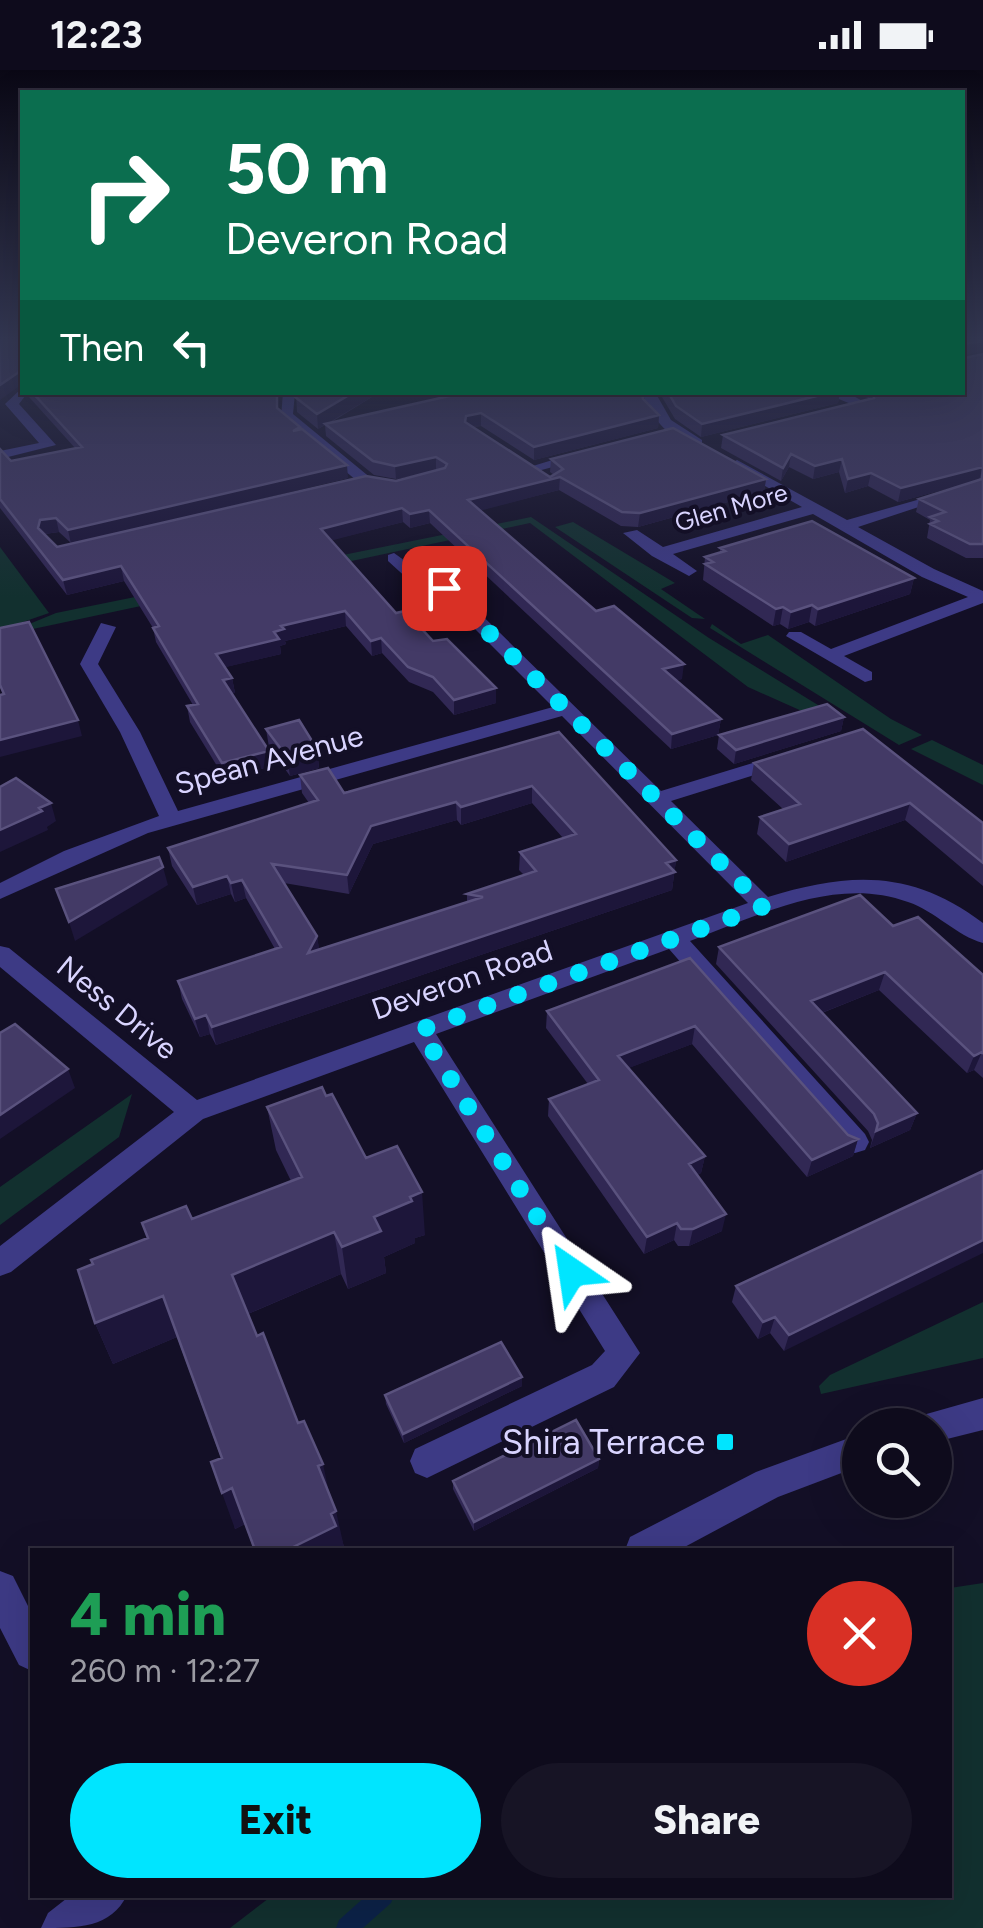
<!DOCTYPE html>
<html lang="en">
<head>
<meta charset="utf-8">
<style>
	body { margin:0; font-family:Figtree,sans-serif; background:#171425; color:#f1f3f6; height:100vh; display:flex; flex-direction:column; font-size:38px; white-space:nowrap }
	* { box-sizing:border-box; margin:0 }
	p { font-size:32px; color:#9b9ba3 }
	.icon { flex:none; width:55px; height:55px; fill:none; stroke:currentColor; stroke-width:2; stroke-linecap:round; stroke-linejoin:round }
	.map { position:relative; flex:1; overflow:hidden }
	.sheet { position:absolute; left:30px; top:1478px; width:922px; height:350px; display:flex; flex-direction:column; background:#0e0b1c; border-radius:0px; box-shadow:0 10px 40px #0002,0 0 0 2px #2e2b3b }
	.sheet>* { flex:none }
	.top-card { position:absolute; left:20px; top:20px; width:945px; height:305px; border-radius:0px; box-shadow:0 10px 40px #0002,0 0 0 2px #2e2b3b; background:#0b6e4f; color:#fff; overflow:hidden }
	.tools { position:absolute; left:842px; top:1338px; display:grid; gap:20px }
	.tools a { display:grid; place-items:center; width:110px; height:110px; border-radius:50%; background:#0e0b1c; box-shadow:0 10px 40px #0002,0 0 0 2px #2e2b3b; font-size:50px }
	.pin { position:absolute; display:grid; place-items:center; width:85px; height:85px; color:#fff; margin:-42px; border-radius:20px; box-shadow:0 5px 15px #0006 }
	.me { position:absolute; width:110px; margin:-55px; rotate:328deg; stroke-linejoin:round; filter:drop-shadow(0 0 8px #0008) }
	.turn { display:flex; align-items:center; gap:35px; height:210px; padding:0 40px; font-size:45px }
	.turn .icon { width:130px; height:130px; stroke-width:2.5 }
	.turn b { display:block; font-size:70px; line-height:85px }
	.then { display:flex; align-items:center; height:95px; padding:0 40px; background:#0003; gap:20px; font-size:38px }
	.round { display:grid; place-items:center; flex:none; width:105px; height:105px; border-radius:52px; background:#171425 }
	.head { display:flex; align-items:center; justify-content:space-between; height:170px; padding:0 40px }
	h1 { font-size:60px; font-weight:800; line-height:75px; color:#1e9e55 }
	.primary-button { display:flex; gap:20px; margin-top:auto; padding:20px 40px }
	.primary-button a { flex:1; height:115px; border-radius:60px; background:#00e5ff; color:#111; font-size:40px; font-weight:800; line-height:115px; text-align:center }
	.primary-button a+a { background:#171425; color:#f1f3f6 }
	.status { display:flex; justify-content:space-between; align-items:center; height:70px; padding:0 50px; background:#0e0b1c; direction:ltr }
	.status svg { height:28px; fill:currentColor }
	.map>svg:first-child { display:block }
	.green { fill:#12302f }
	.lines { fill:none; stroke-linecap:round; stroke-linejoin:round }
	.stream { fill:#0c2248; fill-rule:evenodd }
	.minor { fill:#3d3a85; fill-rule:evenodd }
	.wall { fill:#312854; fill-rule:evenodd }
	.shaded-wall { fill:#1d163a }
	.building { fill:#433a66; stroke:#5a527e; stroke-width:2.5; fill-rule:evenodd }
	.route { stroke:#00e5ff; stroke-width:18; stroke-dasharray:0 32.4 }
	.poi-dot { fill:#00e5ff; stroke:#130f26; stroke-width:4 }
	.labels { text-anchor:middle; stroke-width:8; stroke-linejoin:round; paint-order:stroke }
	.far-street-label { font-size:25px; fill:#d9d4ff; stroke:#130f26 }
	.street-label { font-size:30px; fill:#d9d4ff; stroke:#130f26 }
	.near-poi-label { font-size:35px; fill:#d9d4ff; stroke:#130f26; text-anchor:end }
</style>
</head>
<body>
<div class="status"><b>12:23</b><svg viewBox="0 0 49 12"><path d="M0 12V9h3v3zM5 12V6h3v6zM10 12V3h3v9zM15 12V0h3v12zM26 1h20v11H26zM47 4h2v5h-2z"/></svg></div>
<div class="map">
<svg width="983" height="1858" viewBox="0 0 983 1858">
	<rect width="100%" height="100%" fill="#130f26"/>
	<!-- green -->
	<path class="green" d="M531 447 709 568 839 648 813 646 748 617 530 453 0 566 56 543Z
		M573 452 675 513 661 519 705 549 692 548 555 457Z
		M0 477 49 543 0 560Z
		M712 554 741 574 768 565 891 649 922 665 899 675 710 558Z
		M932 670 983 695V715L911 679Z
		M132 1024 119 1067 0 1155V1117Z
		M983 1232V1288L821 1324 819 1316 830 1305Z
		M983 1513V1858H230L273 1825H950V1518Z"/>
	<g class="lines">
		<!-- stream -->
		<path class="stream" d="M367 1825H394L391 1833 363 1858H336L339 1850Z"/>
		<!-- minor -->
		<path class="minor" d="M22 318V322H28L19 334 56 375 0 389V381L39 373 5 334Z
			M283 322 295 323 293 344 372 409 394 414V420L362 415 281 348Z
			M642 322H655L671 350 702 370V376C674 377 650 347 642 322Z
			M834 322H846L870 335 832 345V339L851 334 834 327Z
			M582 381 589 385 587 388 530 403 523 399Z
			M737 390 847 450 952 420V426L858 457 934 499 983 521V533L844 586 872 602V610L865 612 786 566 789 562H801L831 579 968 527 922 507 813 444 673 484 697 501 689 506 652 486 623 463 637 460 663 477 802 437 732 397 730 394Z
			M394 483 422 503 450 514 661 721 779 685H793V693L671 731 768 827C849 802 912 799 983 853V873C957 866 935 841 908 832 835 805 758 846 690 871L865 1064 869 1072 865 1080 855 1083 845 1080 669 879 436 964 640 1283 614 1317 427 1408 415 1403 410 1391 415 1379 592 1295 605 1281 414 972 203 1049 11 1202 0 1206V1176L174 1042 0 897V876L9 878 197 1030 748 833 562 646 148 763 0 829V813L64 781 159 746 120 662 80 594 101 553 116 557 98 594 140 662 178 741 553 637 438 522 410 511 388 491V485Z
			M983 1328V1360L935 1372V1355H919L923 1345Z
			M860 1364V1396L778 1427 679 1480H625L630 1467 756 1402Z
			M0 1501 13 1506 32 1544V1601L19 1595 0 1558Z
			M71 1825H127C111 1858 78 1858 41 1858L48 1843Z"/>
	</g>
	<!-- wall -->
	<path class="wall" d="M983 284V488H966L927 468 930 450 916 442 919 429 978 410 898 432 868 416 845 423 839 402 813 409 789 397 781 411 721 378 723 365 870 329 856 322H962L965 288Z
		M28 322H277L278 339 348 408 116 463 396 411 436 400 396 409 374 405 326 366 325 355 318 359 297 342 296 322H380L330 353 643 329 659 345 658 358 534 390 481 356 473 357 550 407 554 405 550 402 551 389 766 409 764 422 638 457 621 456 559 420 480 440 596 541 682 609 676 610 721 649 718 665 671 679 430 453 410 458 403 452 331 470 396 543 496 618V633L454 645 433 622 409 612 382 583 372 586 346 556 285 571 286 574 280 576 281 584 225 597 232 608 235 623H232L272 696 225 709 190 652 187 636 193 635 156 572 153 558 124 511 67 525 0 438V379L11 391 75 378 29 327ZM59 462 71 473 57 477 45 464Z
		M659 322H840L838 333 701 367 675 349Z
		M720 478 914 508 910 524 815 556 809 552 788 559 780 554 773 556 703 510 705 487 720 483Z
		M844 647 841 661 734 694 717 679 719 665Z
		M266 659 317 679 319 698 290 706 269 677Z
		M559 662 676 790 672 820 216 975 210 964 200 967 182 929 178 911 275 879 246 828 235 832 231 824 197 835 172 796 168 778 309 733 302 723 300 705 344 723 348 722ZM532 733 563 768 520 782 519 800 524 805 467 824V832L319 880 317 866 284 813 349 824 373 774 457 750 461 755Z
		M754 693 983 753V816L905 750 786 792 757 764 760 747 783 739 751 710Z
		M893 856 983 905V1008L974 1000 967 1003 879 920 822 943 917 1043 910 1060 870 1078 872 1070 868 1061 716 894 719 877Z
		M690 888 848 1065 858 1069 853 1086 807 1107 692 974 628 998 705 1086 701 1103 697 1105 722 1161 689 1176H678L674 1170 644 1184 548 1046 549 1029 588 1014 546 958 547 941Z
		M326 1026 366 1088 425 1165 415 1168V1173L384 1187 386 1203 348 1219 341 1204 248 1244 329 1425 344 1477 341 1480H254L245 1454 235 1459 221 1388 177 1267 113 1294 95 1253 93 1194 147 1168 142 1153 192 1149 291 1111 276 1080 267 1037Z
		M983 1101 784 1281 770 1263 758 1269 732 1232 736 1216Z
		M522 1307V1316L404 1373 386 1334 385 1325Z
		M599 1389 598 1398 474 1461 453 1419V1411Z"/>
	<!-- shaded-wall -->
	<path class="shaded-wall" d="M983 271V282L962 285V274Z
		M19 302 22 314 0 330V315Z
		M354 322H380L318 359 317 344Z
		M833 322H840L838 333 701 367 702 354Z
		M481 343V356L466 358 465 365 466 346Z
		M659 345 658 358 534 390V377Z
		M791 384 789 397 781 411 783 398Z
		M436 387V400L396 409 395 396Z
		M842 389 839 402 813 409 815 396Z
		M347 395 348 408 71 474 68 460Z
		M983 397 979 410 898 432 901 418Z
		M871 403 868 416 845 423 848 409Z
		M560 407 559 420 468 444V430Z
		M766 409 764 422 638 457 640 443Z
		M402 438 403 452 322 473 321 459Z
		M429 440 430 453 410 458V444Z
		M56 448 59 462 44 464 38 458 40 450Z
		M121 496 124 511 67 525 63 510Z
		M914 508 910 524 815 556 818 539Z
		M812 535 809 552 788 559 791 542Z
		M783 537 780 554 773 556 776 539Z
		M345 541 346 556 285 571 286 574 280 576 281 584 218 599 216 584 274 562 281 556Z
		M381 568 382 583 372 586 371 571Z
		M684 594 682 609 662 614 663 599Z
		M232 608 235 623 226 625 223 610Z
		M496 618V633L454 645V630Z
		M844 647 841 661 734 694 736 680Z
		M721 649 718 665 671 679 672 664Z
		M78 650 82 666 0 687V670Z
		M317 679 319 698 290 706 287 687Z
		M269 681 272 696 225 709 222 693Z
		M532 716V733L461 755V737Z
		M456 732 457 750 373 774 349 824 347 805 371 756Z
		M51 733 56 751 47 757 48 760 0 782V760Z
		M910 733 905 750 786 792 789 774Z
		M676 790 672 820 216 975 212 957Z
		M163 797 168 815 75 871 69 852Z
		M227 806 231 824 197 835 193 817Z
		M242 810 246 828 235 832 231 813Z
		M317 866 320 884 308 883Z
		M885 902 879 920 806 949 811 931Z
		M206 945 210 964 200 967 195 949Z
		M695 956 692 974 616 1003 618 986Z
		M982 982 974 1000 967 1003 974 986Z
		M68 999 75 1018 0 1069V1045Z
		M917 1043 910 1060 870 1078 876 1061Z
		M858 1069 853 1086 807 1107 812 1090Z
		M705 1086 701 1103 686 1110 689 1094Z
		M422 1122 425 1165 415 1168V1173L384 1187 386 1203 348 1219 342 1177 374 1147 410 1127Z
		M726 1144 722 1161 689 1176 693 1159Z
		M677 1153 674 1170 644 1184 647 1167Z
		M334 1162 341 1204 243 1246 232 1205Z
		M983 1170V1183L784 1281 789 1265Z
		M163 1226 177 1267 113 1294 95 1253Z
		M775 1247 770 1263 758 1269 763 1252Z
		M522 1307V1316L404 1373 403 1364Z
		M599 1389 598 1398 474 1461V1452Z
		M323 1394 331 1432 318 1396Z
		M232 1418 245 1454 235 1459 222 1423Z
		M336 1441 344 1477 341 1480H287Z"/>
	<!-- building -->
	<path class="building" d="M0 268H22V304L19 302 0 315Z
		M962 268H983V271L962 274Z
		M983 284V474H970L930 454 938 451 930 447 945 442 919 429 982 409 983 397 901 418 871 403 848 409 842 389 815 396 791 384 783 398 723 365 874 328 873 322H962V285L965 288Z
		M32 322H277V338L300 357 293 361 302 359 347 395 68 460 56 448 40 450 38 458 57 477 366 406 396 411 445 398 447 394 436 387 395 396 373 391 325 354 467 322H642L643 329 659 345 534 377 481 343 466 346 465 352 550 407 563 399 551 389 673 358 766 409 640 443 622 442 560 407 468 430 596 541 614 536 684 594 663 599 721 649 672 664 429 440 410 444 402 438 321 459 396 543 405 541 433 571 447 569 496 618 454 630 433 607 408 597 381 568 371 571 345 541 281 556 284 559 274 562 279 569 216 584 232 608 223 610 269 681 222 693 187 636 198 634 153 558 159 556 121 496 63 510 0 429V379L11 391 82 377Z
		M296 322H354L317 344 295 327Z
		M668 322H833L702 354 676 336Z
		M812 451 914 508 818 539 812 535 791 542 783 537 776 539 705 494 713 492 705 487 725 481 720 478Z
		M29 552 78 650 0 670V625L4 624 0 615V558Z
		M827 634 844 647 736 680 719 665Z
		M299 650 317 679 287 687 266 659Z
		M863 659 983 753V793L910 733 789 774 760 747 800 734 754 693Z
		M559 662 676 790 666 793 675 802 212 957 206 945 195 949 178 911 281 877 242 810 231 813 227 806 193 817 168 778 318 730 300 705 328 698 344 723 348 722ZM532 716 576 764 520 782 536 801 467 824 483 827 308 883 317 866 272 794 347 805 371 756 456 732 461 737Z
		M16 708 51 733 39 738 42 741 0 760V717Z
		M159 787 163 797 69 852 56 819Z
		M860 825 893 856 918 847 983 905V984L982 982 974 986 885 902 811 931 917 1043 876 1061 878 1053 874 1044 719 877Z
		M690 888 848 1065 858 1069 812 1090 695 956 618 986 705 1086 689 1094 726 1144 693 1159H681L677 1153 647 1167 549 1029 599 1010 547 941Z
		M15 954 68 999 0 1045V963Z
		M322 1017 326 1026 332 1024 366 1088 397 1076 422 1122 410 1127 412 1131 374 1147 381 1161 342 1177 334 1162 232 1205 257 1266 263 1263 298 1353 304 1351 323 1394 318 1396 336 1441 331 1444 336 1456 287 1480H255L232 1418 222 1423 211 1392 222 1388 163 1226 95 1253 78 1200 93 1194 91 1190 148 1168 142 1153 186 1136 192 1149 302 1107 267 1037Z
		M983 1101V1170L789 1265 775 1247 763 1252 736 1216Z
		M501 1272 522 1307 403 1364 385 1325Z
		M576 1350 599 1389 474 1452 453 1411Z"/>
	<!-- sky -->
	<linearGradient id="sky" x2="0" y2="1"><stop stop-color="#0a0815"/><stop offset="0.51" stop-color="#333752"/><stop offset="1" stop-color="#333752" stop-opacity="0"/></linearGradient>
	<rect width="983" height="528" fill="url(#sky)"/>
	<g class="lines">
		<!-- route -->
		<path class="route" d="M444 518 764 836 420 960 572 1202"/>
	</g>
	<!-- markers -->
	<rect class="poi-dot" x="715" y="1362" width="20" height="20" rx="5"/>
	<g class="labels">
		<!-- far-street labels -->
		<g class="far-street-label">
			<text transform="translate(731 437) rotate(-16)" y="9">Glen More</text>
		</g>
		<!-- street labels -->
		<g class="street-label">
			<text transform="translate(269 690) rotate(-15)" y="10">Spean Avenue</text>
			<text transform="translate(462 910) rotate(-19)" y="10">Deveron Road</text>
			<text transform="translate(117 938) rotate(39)" y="10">Ness Drive</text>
		</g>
		<!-- near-poi labels -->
		<g class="near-poi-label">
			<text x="705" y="1384">Shira Terrace</text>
		</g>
	</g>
</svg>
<div class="tools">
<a><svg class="icon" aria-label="search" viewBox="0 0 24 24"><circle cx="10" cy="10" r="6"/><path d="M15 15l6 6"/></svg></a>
</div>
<div class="pin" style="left:444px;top:518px;background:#d93025"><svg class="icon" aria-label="arrive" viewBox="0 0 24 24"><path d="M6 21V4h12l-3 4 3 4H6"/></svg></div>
<svg class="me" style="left:572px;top:1202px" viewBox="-20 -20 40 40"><path d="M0-17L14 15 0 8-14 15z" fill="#00e5ff" stroke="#fff" stroke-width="4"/></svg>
<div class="top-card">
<div class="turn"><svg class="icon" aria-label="right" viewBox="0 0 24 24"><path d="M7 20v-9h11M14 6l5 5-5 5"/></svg><div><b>50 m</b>Deveron Road</div></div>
<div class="then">Then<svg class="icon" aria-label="left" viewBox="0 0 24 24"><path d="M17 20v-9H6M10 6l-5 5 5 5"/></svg></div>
</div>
<section class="sheet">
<div class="head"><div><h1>4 min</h1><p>260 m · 12:27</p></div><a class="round" style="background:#d93025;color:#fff"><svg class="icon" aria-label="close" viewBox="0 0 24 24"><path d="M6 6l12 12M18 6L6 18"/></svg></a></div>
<div class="primary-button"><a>Exit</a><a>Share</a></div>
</section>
</div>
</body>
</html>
